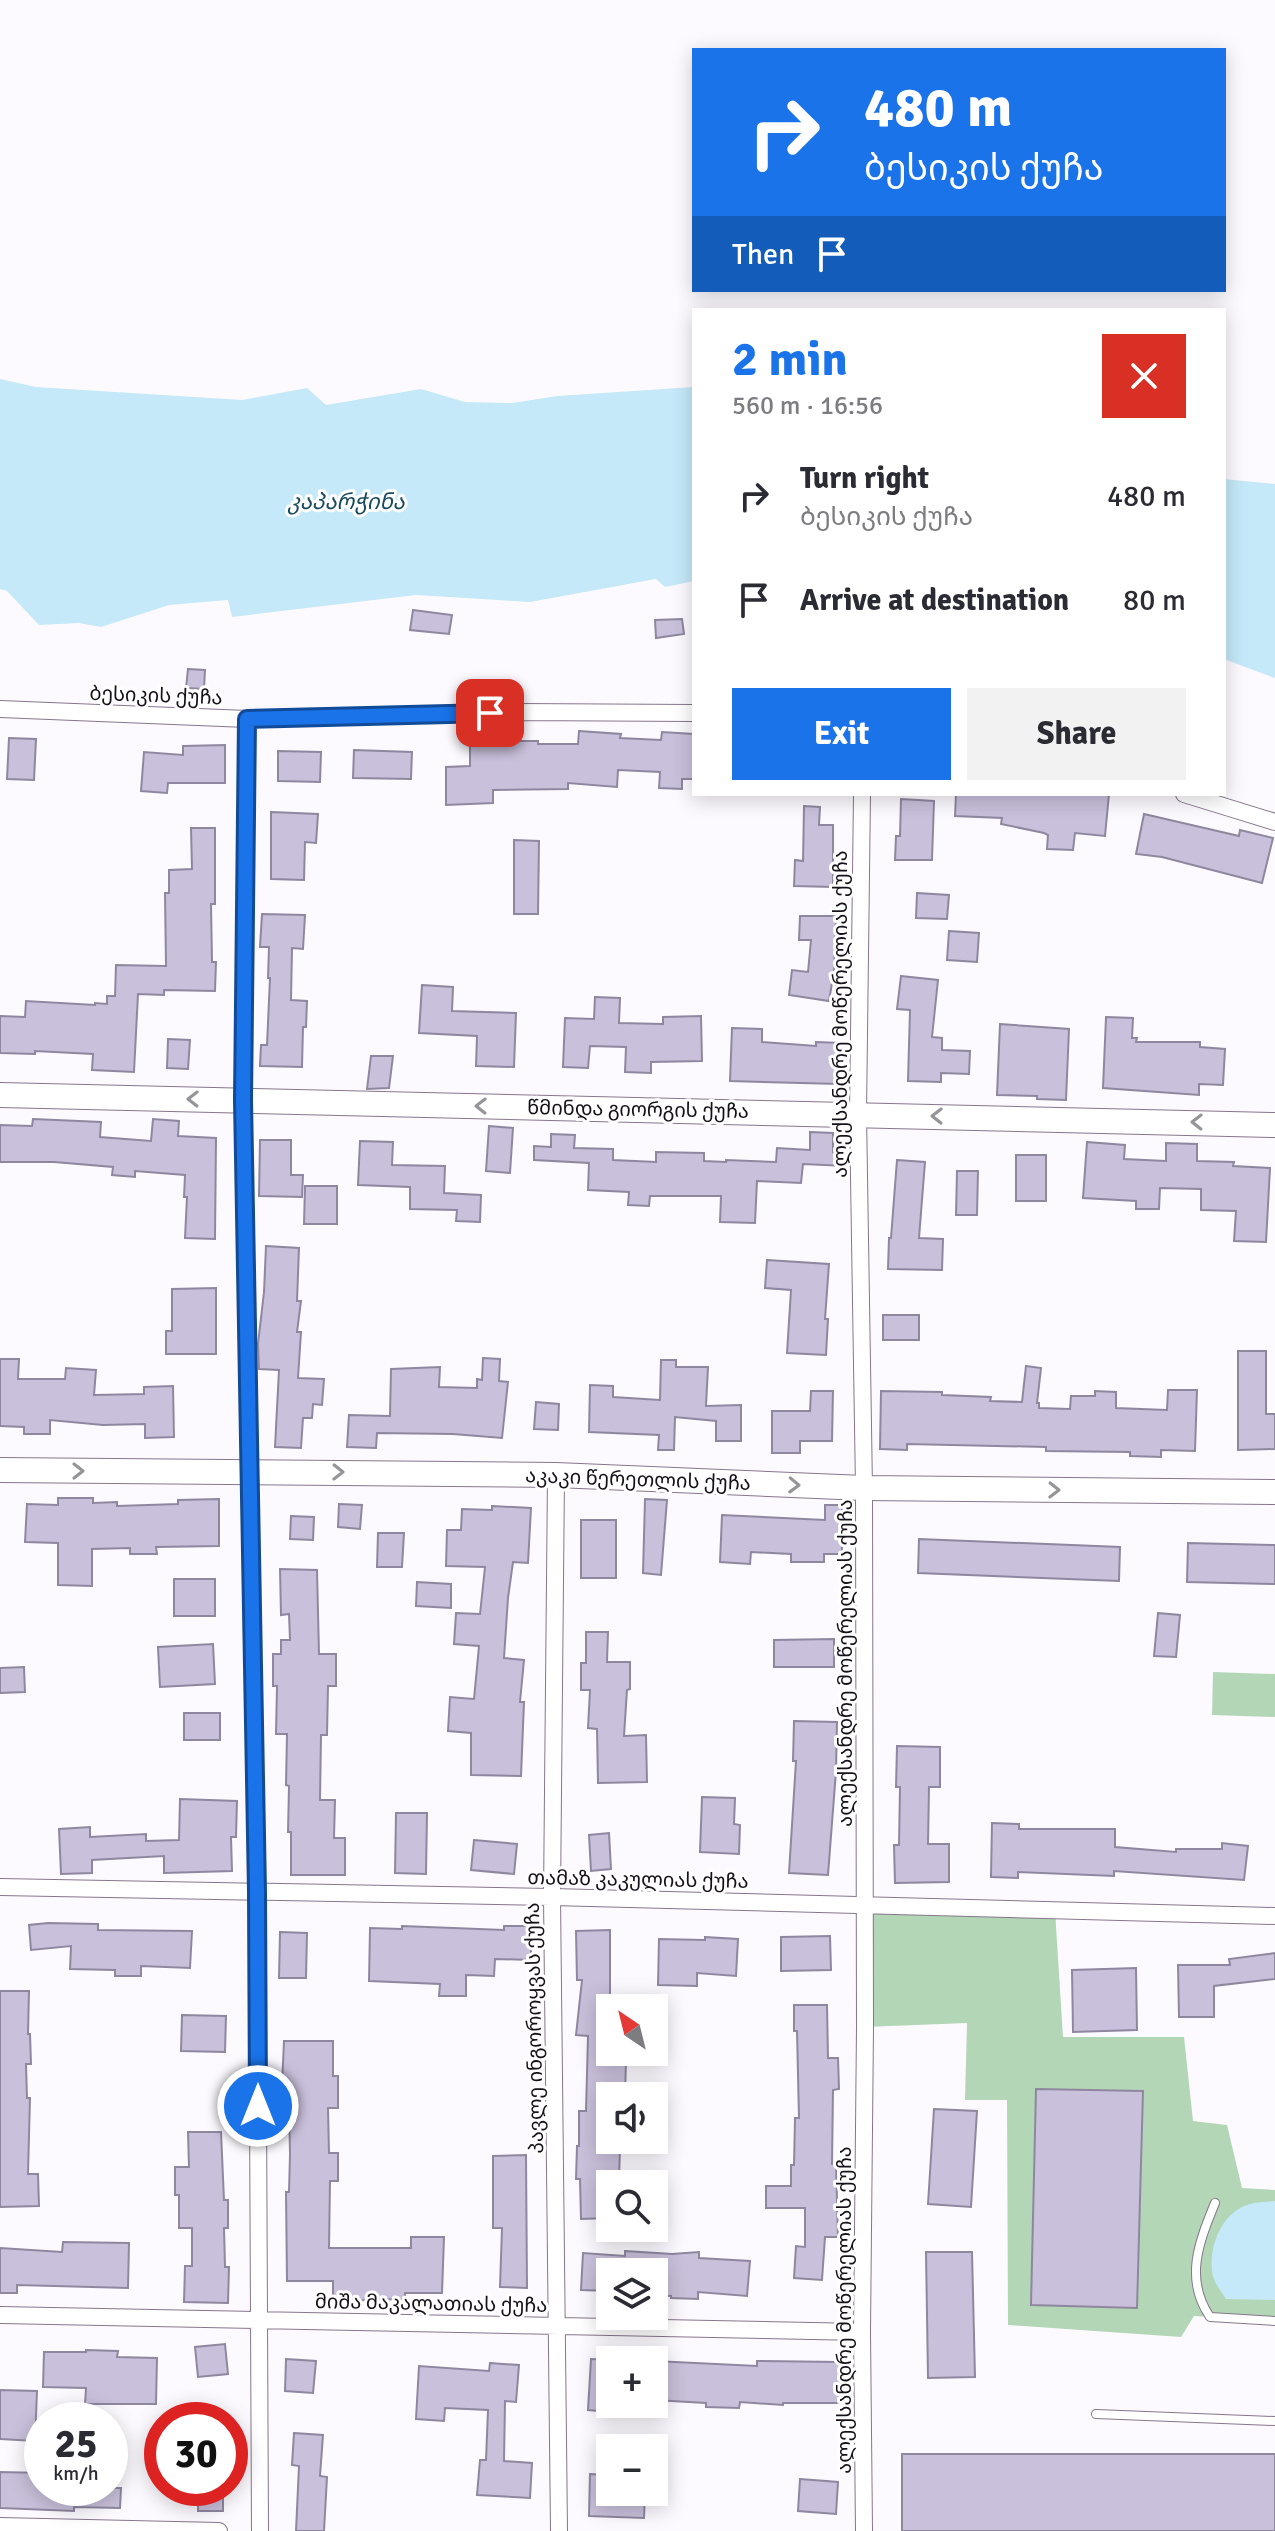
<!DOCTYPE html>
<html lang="en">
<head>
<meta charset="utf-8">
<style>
	body { margin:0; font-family:Signika,"Noto Sans Georgian",sans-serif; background:#f2f2f3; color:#2b2b33; height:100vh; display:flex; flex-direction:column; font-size:30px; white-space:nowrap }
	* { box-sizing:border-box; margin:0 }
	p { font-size:26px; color:#7c7c81 }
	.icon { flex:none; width:44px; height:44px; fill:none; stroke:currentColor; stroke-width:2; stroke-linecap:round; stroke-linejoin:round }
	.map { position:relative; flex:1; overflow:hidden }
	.sheet { position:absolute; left:692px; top:308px; width:534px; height:488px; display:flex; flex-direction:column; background:#fff; border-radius:0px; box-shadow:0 4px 20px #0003 }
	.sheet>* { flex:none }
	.guide { position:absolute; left:692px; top:48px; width:534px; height:244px; border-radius:0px; box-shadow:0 4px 20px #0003; background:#1a73e8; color:#fff; overflow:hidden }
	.needle { width:52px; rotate:325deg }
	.fabs { position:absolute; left:596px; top:1994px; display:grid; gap:16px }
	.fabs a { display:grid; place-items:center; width:72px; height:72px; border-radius:0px; background:#fff; box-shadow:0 4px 20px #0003; font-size:40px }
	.speed { position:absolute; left:24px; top:2402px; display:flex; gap:16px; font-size:40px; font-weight:700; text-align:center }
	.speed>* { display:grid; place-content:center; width:104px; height:104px; border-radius:50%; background:#fff; box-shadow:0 4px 20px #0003; line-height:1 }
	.speed small { font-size:20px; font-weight:400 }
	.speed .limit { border:12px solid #d22; background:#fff; color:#111 }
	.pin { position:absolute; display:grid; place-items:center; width:68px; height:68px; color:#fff; margin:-34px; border-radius:16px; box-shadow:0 4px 12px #0006 }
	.me { position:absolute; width:88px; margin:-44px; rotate:0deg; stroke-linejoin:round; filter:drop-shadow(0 0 6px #0008) }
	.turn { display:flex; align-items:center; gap:28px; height:168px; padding:0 40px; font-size:36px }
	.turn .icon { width:104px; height:104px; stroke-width:2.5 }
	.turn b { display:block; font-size:56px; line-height:68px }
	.then { display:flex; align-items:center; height:76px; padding:0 40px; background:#0003; gap:16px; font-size:30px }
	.round { display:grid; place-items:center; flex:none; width:84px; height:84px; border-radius:0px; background:#f2f2f3 }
	.head { display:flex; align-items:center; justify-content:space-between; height:136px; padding:0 40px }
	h1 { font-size:48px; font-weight:700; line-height:60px; color:#1a73e8 }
	.action { display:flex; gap:16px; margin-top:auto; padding:16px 40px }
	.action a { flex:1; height:92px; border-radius:0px; background:#1a73e8; color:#fff; font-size:32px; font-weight:700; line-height:92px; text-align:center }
	.action a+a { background:#f2f2f3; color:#2b2b33 }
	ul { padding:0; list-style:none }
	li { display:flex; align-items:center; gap:24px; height:104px; padding:0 40px }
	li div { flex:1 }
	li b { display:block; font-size:30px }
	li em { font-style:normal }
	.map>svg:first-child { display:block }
	.green { fill:#b3d6b6 }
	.water { fill:#c5e9f8 }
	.building { fill:#c9c0db; stroke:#8f87a0; stroke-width:2 }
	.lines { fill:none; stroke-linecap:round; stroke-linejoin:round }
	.service-casing { stroke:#86768c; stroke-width:10 }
	.minor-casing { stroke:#86768c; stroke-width:18 }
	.secondary-casing { stroke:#86768c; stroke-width:26 }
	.service { stroke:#fff; stroke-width:8 }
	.minor { stroke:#fff; stroke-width:16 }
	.secondary { stroke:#fff; stroke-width:24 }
	.oneway { stroke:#969498 }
	.route-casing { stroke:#114b97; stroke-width:20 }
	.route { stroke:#1a73e8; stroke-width:14 }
	.labels { text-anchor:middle; stroke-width:6; stroke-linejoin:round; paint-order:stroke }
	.street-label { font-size:20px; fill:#161119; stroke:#fff }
	.water-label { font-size:22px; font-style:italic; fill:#184b5d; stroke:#fff }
</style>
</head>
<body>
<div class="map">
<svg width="1275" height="2531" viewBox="0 0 1275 2531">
	<rect width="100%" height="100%" fill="#fdfaff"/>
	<!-- green -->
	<path class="green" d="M1213 1672 1275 1674V1717L1212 1715Z
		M865 1905 1055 1910 1063 2037H1184L1193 2121 1227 2125 1242 2188 1275 2190V2321L1194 2316 1181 2337 1008 2325 1007 2100H965L967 2023 865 2027Z"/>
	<!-- water -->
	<path class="water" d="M0 379 36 387 242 400 307 388 326 405 421 389 465 402 512 403 557 396 694 387V581L665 587 656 579 530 602 416 595 232 617 228 600 169 605 101 627 79 623 39 625 7 591 0 589Z
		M1224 479 1275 484V678L1224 659Z
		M1275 2201V2300L1226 2299C1220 2290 1213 2281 1212 2271 1209 2244 1223 2211 1250 2204 1258 2202 1267 2202 1275 2201Z"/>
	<!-- building -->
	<path class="building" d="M413 610 452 615 449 634 410 630Z
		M682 619 684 634 656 638 655 620Z
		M188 669 205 670 204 689 186 688Z
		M579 731 621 734 620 738 661 740 662 732 694 734V779H682V789L659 788 660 772 618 770 617 787 568 783V789L493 790V803L446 805V767L470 766V733L494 734V741H538V744H578Z
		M9 738 36 739 34 780 7 779Z
		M225 745V783H168L167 793 141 791 144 752 183 755V746Z
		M354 750 412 752 411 779 353 778Z
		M278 751 321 752 320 782 278 781Z
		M956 794H1109L1105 836 1075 833 1073 850 1047 849 1048 835 1044 833 1001 824 1002 818 955 816Z
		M901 799 934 801 932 860H895L896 836H900Z
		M804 806 820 807 819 825H833V887L794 886 795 860 803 861Z
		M271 812 318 814 316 843 305 842 304 880 271 879Z
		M1144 814 1239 836 1240 830 1273 838 1262 883 1162 857 1136 854Z
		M191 828H215V904H211L212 962H216L215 991 164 990V995L138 994 134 1072 92 1070 93 1054 35 1051V1054L0 1053V1016L25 1017 26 1001 95 1005V1003L107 1004V996H115L116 965 166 966 165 893H169V870L192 869Z
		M514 840 539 841 538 914H514Z
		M917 893 949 895 947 919 916 918Z
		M262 914 305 915 303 949 292 948 291 1000 307 1001 306 1027H303L302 1067 260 1066 261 1045H267L270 978H268L269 947H260Z
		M800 916H836L834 971 829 1001 789 995 792 970 808 972 811 940H799Z
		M949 931 979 933 977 962 947 960Z
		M901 976 938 980 932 1037 942 1038V1050L970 1051 969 1074 941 1073V1082L908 1081 910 1010 897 1009Z
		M422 985 453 987 452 1011 516 1013 514 1067 476 1066 477 1036 419 1033Z
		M595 997 620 998 619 1023 663 1024V1017L701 1016 702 1061 651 1062V1073L625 1072 626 1047 590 1046 588 1068 563 1067 565 1018 594 1019Z
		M1106 1017 1133 1018 1132 1038H1137L1136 1042H1200V1047L1225 1049 1223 1085 1199 1084V1095L1103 1088Z
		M1000 1024 1069 1029 1066 1100 1037 1099V1096L997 1095Z
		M732 1028 762 1029V1042L816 1046V1042L841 1043 839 1084 730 1081Z
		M168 1039 190 1040 188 1069 167 1068Z
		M371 1056H393L389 1088 367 1089Z
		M33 1119 101 1122 100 1137 151 1141 153 1119 179 1121 178 1136 216 1138 215 1239 185 1238 187 1197H184L185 1175 135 1171V1177L112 1175 113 1167 54 1162H0V1125L32 1126Z
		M489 1126 513 1128 510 1173 486 1171Z
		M810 1132 833 1133V1152H845V1166L803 1164 801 1183 757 1181 755 1223 720 1222 721 1196H650L649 1206 628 1205 629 1192 588 1190 589 1163 534 1160V1146L551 1147V1134L575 1135 574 1148 613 1149V1160L656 1162V1152L704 1153V1161L726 1162V1160L776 1162 777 1148 810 1150Z
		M260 1140H291V1175H303L302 1197 259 1196Z
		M360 1141 393 1142 392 1165 445 1166 444 1193 481 1195 480 1222 456 1221 457 1210 410 1209V1187L358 1185Z
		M1087 1142 1125 1145 1124 1159 1166 1161V1143L1197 1144V1161L1234 1162 1233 1166 1270 1168 1266 1242 1234 1241 1236 1211 1201 1210V1189L1160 1188 1159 1209H1136V1201L1083 1198Z
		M1016 1155H1046V1201H1016Z
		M897 1160 925 1162 919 1238 943 1239 942 1270 888 1269 889 1238H891Z
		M957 1171H978L977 1215H956Z
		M305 1186H337V1224H304Z
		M266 1246 299 1248 297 1301H301L297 1332H301L298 1378 324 1379 322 1405 313 1404 312 1418H303L301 1448 275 1447 279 1370 259 1369 258 1344 264 1292Z
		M767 1260 829 1264 825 1319H828L826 1355 787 1353 791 1290 765 1288Z
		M216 1288V1354H166V1331H172V1289Z
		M883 1315H919V1340H883Z
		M1238 1351H1266V1414H1275V1449L1238 1450Z
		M483 1358 500 1359 499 1381 508 1382 502 1438 453 1434 377 1433 376 1448 347 1447 349 1415 390 1416 391 1369 440 1367 439 1387 477 1388V1379L482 1380Z
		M0 1359H19L18 1379H65L66 1368 96 1370 94 1395 144 1394V1387L173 1386 174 1437 145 1438V1424L103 1425 50 1420V1434H24V1427L0 1426Z
		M661 1360H676V1367H708L706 1406 741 1405V1441H716V1421L675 1417 674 1450H658L659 1435 589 1432 590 1385 613 1386V1397L660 1400Z
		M1026 1366 1041 1368 1037 1403H1039V1408L1070 1409 1071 1396H1095V1391L1116 1392V1408L1167 1410 1168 1390H1197L1195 1451 1161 1450V1457L1130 1456V1452L1046 1451V1447L907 1444V1450L880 1449 881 1391 942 1392V1395L991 1397 990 1401 1022 1402Z
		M811 1391H833L832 1441H800V1453H772V1411H810Z
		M536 1402 559 1404 558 1430 534 1429Z
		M58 1498H93V1503L117 1502V1506L178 1504V1500L219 1499V1546L156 1547 157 1554H130V1548L92 1549V1586L58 1585V1543L25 1542 27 1504 58 1505Z
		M645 1499 667 1500 661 1575 643 1573Z
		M339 1504 362 1505 360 1529 338 1527Z
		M825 1505H842V1554H824V1562H791V1554L751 1552 750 1564 720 1562 722 1515 825 1520Z
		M492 1506 531 1508 528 1563 513 1562 508 1598 504 1658 524 1660 520 1702H524L521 1776 471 1775V1733L448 1731 450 1697 474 1699 479 1646 454 1644 456 1613 480 1614 485 1567 446 1566 447 1530H461L462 1509 492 1510Z
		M291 1516 314 1517 313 1540 290 1539Z
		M581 1520H616V1578H581Z
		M378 1533H404L402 1567H377Z
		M919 1539 1120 1547 1119 1581 918 1573Z
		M1188 1543 1275 1545V1584L1187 1582Z
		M280 1569 317 1570 319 1654H336V1686H328L327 1735H321L320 1800H335L334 1838H345V1875H291V1832H288L289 1786 286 1785 287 1734H276L277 1686H273V1654H281V1640H290L289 1614 281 1615Z
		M174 1579H215V1616H174Z
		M417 1582 451 1584V1608L416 1606Z
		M1158 1613 1180 1615 1176 1657 1154 1656Z
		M586 1632H608L607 1662H630V1689L627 1690 624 1736 646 1735 647 1782 598 1783 597 1729 588 1728 590 1690H581V1663H586Z
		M834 1639V1667H774V1640Z
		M213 1644 215 1684 160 1687 158 1647Z
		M24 1667 25 1692 0 1693V1668Z
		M184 1713H220V1740H184Z
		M794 1721 837 1722 836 1771 828 1875 789 1873 796 1761H793Z
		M897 1746 940 1747V1787H929L928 1844H949V1882L895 1883 894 1845H899L900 1787H896Z
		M702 1797 735 1798 734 1824 740 1825 739 1854 700 1852Z
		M180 1799 237 1801 236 1837H231L232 1871 164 1873V1856L92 1860V1873L61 1874 59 1829 90 1827V1837L146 1834V1841L179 1840Z
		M396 1813H427L426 1874 395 1873Z
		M992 1823 1019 1824V1829H1115V1847L1176 1852V1849H1222V1843L1248 1846 1244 1880 1114 1871V1876L1018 1872V1878L991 1877Z
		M609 1833 611 1869 591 1871 589 1835Z
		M474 1840 517 1844 514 1874 471 1870Z
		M48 1923 98 1924V1930L192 1931 190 1968 141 1966V1976H115V1970L70 1969 71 1946 31 1950 29 1925Z
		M402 1926 504 1930V1926H531V1960L495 1959 494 1976 466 1975V1996H439L440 1984 369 1981 370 1928 402 1929Z
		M610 1930V2061H626L625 2096H610V2147L620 2148 619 2180H610V2218L581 2219 580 2179H576L577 2146H579V2111H586L588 2036 576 2035 582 1980H577L576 1931Z
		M280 1932 307 1933 306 1978H279Z
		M830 1936 831 1970 781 1971V1937Z
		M705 1937 738 1939 736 1976 697 1973V1986L658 1985 659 1939 705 1940Z
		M1275 1953V1979L1214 1986V2017H1179L1178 1965H1230L1229 1959Z
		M1136 1968 1137 2030 1073 2032 1072 1970Z
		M0 1991H29L28 2034H30L31 2064H26L27 2098H30L28 2174H38L39 2206 0 2207Z
		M794 2005H827L828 2058H838L839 2089 833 2090 832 2164H836L838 2237H825L822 2280 794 2278 796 2246 805 2247V2208H766V2186H791V2165H794L795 2118H799L797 2031H794Z
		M182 2015 226 2016 225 2052 181 2051Z
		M284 2041H333V2076H338V2108H328L329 2153H338V2181H330L329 2248H411V2237H444L442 2293H405V2299L333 2301V2281H287L286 2192H289L290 2154 289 2108H281Z
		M1036 2089 1143 2091 1137 2308 1031 2305Z
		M934 2109 977 2111 971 2207 928 2204Z
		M188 2132H221L224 2200H228V2228H224L225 2267H229L228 2303 184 2302 185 2266H192V2228H179V2195H175V2167H189Z
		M526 2155 527 2288 500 2287 502 2228H493V2156Z
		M63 2242 129 2243 128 2288 17 2285V2293H0V2248L62 2252Z
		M625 2251 672 2254 699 2252V2258L750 2261 747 2296 698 2292V2299L671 2298V2296L654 2295V2272H610V2291L581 2290 583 2253 625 2256Z
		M926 2252H972L975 2377 928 2378Z
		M225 2344 228 2374 198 2377 195 2347Z
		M86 2350 118 2351 117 2357 157 2358 156 2404H85L86 2388 43 2387 44 2352H86Z
		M286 2359 316 2361 313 2393 285 2391Z
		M591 2359 610 2360V2412L588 2410Z
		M654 2361 757 2366V2361L840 2362 839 2403H783V2405L740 2402 739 2408 706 2407V2403L654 2400Z
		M490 2363 519 2365 516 2402 505 2401 504 2461 532 2463 530 2498 477 2495 480 2460H486L488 2410 445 2408 444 2421 416 2419 419 2366 489 2371Z
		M0 2390 37 2391 35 2441 0 2439Z
		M294 2433 323 2435 320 2476 327 2477 324 2531H296L299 2466 292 2465Z
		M902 2454H1275V2531H902Z
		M0 2472 42 2473V2488H121L120 2508 74 2507V2511L0 2508Z
		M590 2474 610 2475V2492H645L644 2518 589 2516Z
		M800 2479 838 2482 836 2514 798 2511Z
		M198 2488H223V2511H198Z"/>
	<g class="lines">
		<!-- service casing -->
		<g class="service-casing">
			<path id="service" d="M1215 2203C1199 2242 1184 2279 1210 2317L1275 2321
				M1096 2414 1275 2421"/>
		</g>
		<!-- minor casing -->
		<g class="minor-casing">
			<path id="minor" d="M0 709 247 719 517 712 694 713
				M247 719 243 1100 257 1892 260 2531
				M862 794 858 1114 864 1488 865 2027 862 2332 864 2531
				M1184 794 1275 822
				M556 1475 552 1897 559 2531
				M0 1887 552 1897 1275 1916
				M0 2315 862 2332
				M0 2526 219 2531"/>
		</g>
		<!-- secondary casing -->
		<g class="secondary-casing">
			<path id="secondary" d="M0 1095 1275 1125
				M0 1470 556 1475 864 1488 1275 1492"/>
		</g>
		<!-- service -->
		<use href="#service" class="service"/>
		<!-- minor -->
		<use href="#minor" class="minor"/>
		<!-- secondary -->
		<use href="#secondary" class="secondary"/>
	</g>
	<!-- one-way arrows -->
	<defs><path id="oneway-chevron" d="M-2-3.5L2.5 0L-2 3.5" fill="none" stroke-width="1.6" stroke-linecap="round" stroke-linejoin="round" transform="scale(2)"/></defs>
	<g class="oneway">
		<use href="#oneway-chevron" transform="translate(193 1099) rotate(-179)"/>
		<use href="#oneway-chevron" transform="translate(481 1106) rotate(-179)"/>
		<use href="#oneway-chevron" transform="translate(937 1116) rotate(-179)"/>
		<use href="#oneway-chevron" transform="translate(1197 1122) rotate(-179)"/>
		<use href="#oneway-chevron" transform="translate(78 1471)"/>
		<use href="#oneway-chevron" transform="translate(338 1472) rotate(1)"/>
		<use href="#oneway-chevron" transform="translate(794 1485) rotate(2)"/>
		<use href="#oneway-chevron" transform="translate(1054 1490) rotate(1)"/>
	</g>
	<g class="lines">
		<!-- route casing -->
		<g class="route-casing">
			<path id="route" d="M258 2106 257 1892 243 1100 247 719 490 713"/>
		</g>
		<!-- route -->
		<use href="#route" class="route"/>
	</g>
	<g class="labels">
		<!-- street labels -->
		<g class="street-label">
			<text transform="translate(156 695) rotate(2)" y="7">ბესიკის ქუჩა</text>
			<text transform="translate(840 1014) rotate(-90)" y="7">ალექსანდრე მოწერელიას ქუჩა</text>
			<text transform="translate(638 1109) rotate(1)" y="7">წმინდა გიორგის ქუჩა</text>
			<text transform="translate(638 1479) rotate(2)" y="7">აკაკი წერეთლის ქუჩა</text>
			<text transform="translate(845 1663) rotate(-90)" y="7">ალექსანდრე მოწერელიას ქუჩა</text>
			<text transform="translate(638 1879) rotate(1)" y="7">თამაზ კაკულიას ქუჩა</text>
			<text transform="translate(534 2028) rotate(-91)" y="7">პავლე ინგოროყვას ქუჩა</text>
			<text transform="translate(431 2303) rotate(1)" y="7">მიშა მაკალათიას ქუჩა</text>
			<text transform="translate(844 2310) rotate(-90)" y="7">ალექსანდრე მოწერელიას ქუჩა</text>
		</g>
		<!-- water labels -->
		<g class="water-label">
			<text x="346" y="509">კაპარჭინა</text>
		</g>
	</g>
</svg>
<div class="fabs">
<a><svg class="needle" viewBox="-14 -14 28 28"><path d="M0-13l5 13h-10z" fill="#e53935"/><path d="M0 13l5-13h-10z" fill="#7c7c81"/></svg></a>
<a><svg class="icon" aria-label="sound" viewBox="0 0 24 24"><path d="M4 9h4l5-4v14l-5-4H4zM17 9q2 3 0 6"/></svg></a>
<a><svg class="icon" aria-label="search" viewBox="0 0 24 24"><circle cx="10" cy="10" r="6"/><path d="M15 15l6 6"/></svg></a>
<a><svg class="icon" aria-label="layers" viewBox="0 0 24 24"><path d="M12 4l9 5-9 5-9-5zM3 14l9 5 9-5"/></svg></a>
<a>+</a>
<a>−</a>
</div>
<div class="speed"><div>25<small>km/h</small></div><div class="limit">30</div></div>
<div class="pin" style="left:490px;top:713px;background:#d93025"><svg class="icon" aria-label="arrive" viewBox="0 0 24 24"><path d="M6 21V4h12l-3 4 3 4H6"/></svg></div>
<svg class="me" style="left:258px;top:2106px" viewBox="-20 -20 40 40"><circle r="17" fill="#1a73e8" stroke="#fff" stroke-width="3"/><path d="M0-11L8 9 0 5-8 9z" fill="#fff"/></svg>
<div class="guide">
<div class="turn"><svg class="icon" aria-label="right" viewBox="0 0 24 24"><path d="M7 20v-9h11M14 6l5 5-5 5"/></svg><div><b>480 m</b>ბესიკის ქუჩა</div></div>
<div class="then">Then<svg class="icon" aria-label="arrive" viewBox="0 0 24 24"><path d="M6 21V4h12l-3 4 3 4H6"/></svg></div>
</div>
<section class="sheet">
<div class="head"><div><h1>2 min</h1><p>560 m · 16:56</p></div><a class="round" style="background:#d93025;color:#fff"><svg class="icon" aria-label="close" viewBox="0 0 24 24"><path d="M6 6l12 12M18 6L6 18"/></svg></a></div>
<ul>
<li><svg class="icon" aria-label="right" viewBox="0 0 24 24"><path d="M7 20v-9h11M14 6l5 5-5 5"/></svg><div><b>Turn right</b><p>ბესიკის ქუჩა</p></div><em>480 m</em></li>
<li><svg class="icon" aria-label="arrive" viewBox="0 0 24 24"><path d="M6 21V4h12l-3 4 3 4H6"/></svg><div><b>Arrive at destination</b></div><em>80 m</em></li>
</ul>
<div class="action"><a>Exit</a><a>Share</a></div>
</section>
</div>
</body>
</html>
